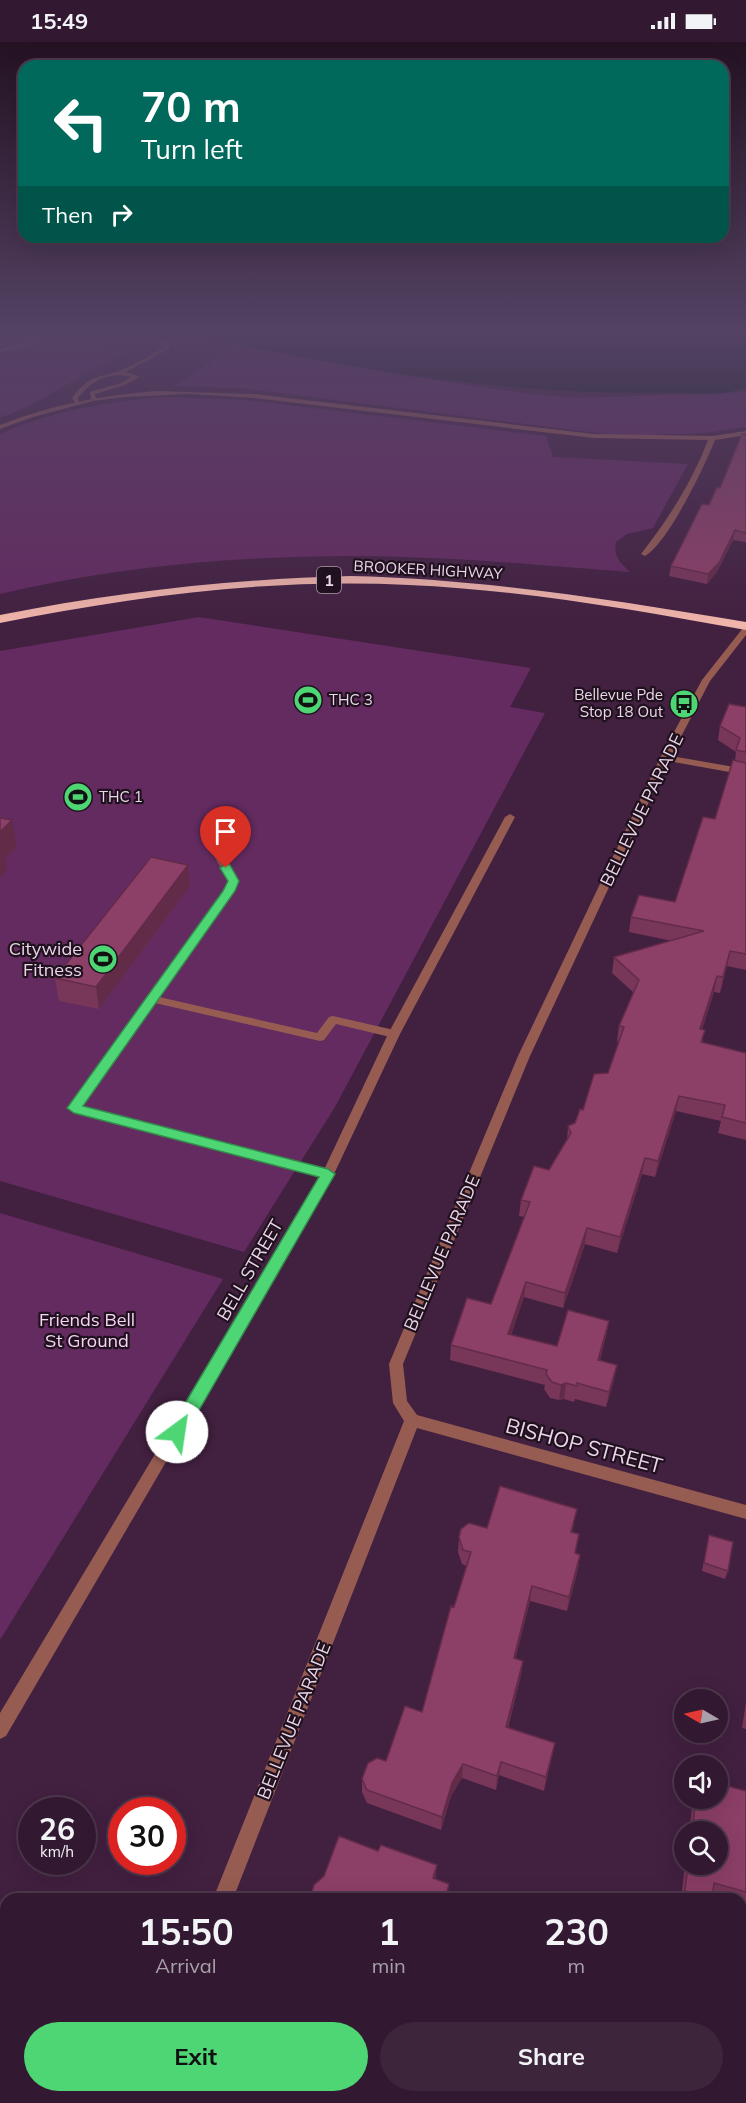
<!DOCTYPE html>
<html lang="en">
<head>
<meta charset="utf-8">
<style>
	body { margin:0; font-family:Mulish,sans-serif; background:#3d253c; color:#f1f3f6; height:100vh; display:flex; flex-direction:column; font-size:22px; white-space:nowrap }
	* { box-sizing:border-box; margin:0 }
	p { font-size:20px; color:#a8a0ab }
	.icon { flex:none; width:33px; height:33px; fill:none; stroke:currentColor; stroke-width:2; stroke-linecap:round; stroke-linejoin:round }
	.map { position:relative; flex:1; overflow:hidden }
	.side { position:absolute; left:0px; top:1851px; width:747px; height:210px; display:flex; flex-direction:column; background:#321830; border-radius:18px 18px 0 0; box-shadow:0 6px 24px #0002,0 0 0 2px #4d374c }
	.side>* { flex:none }
	.top-card { position:absolute; left:18px; top:18px; width:711px; height:183px; border-radius:18px; box-shadow:0 6px 24px #0002,0 0 0 2px #4d374c; background:#00695c; color:#fff; overflow:hidden }
	.needle { width:39px; rotate:279deg }
	.fabs { position:absolute; left:674px; top:1647px; display:grid; gap:12px }
	.fabs a { display:grid; place-items:center; width:54px; height:54px; border-radius:50%; background:#321830; box-shadow:0 6px 24px #0002,0 0 0 2px #4d374c; font-size:30px }
	.speed { position:absolute; left:18px; top:1755px; display:flex; gap:12px; font-size:30px; font-weight:700; text-align:center }
	.speed>* { display:grid; place-content:center; width:78px; height:78px; border-radius:50%; background:#321830; box-shadow:0 6px 24px #0002,0 0 0 2px #4d374c; line-height:1 }
	.speed small { font-size:15px; font-weight:400 }
	.speed .limit { border:9px solid #d22; background:#fff; color:#111 }
	.pin { position:absolute; display:grid; place-items:center; width:51px; height:51px; color:#fff; margin:-62px -26px; border-radius:50% 50% 50% 0; rotate:-45deg; box-shadow:0 0 6px #0007 }
	.pin .icon { rotate:45deg }
	.me { position:absolute; width:66px; margin:-33px; rotate:31deg; stroke-linejoin:round; filter:drop-shadow(0 0 4px #0008) }
	.turn { display:flex; align-items:center; gap:21px; height:126px; padding:0 24px; font-size:27px }
	.turn .icon { width:78px; height:78px; stroke-width:2.5 }
	.turn b { display:block; font-size:42px; line-height:51px }
	.then { display:flex; align-items:center; height:57px; padding:0 24px; background:#0003; gap:12px; font-size:22px }
	.eta { display:flex; justify-content:space-evenly; align-items:center; height:102px; text-align:center }
	.eta b { font-size:36px; font-weight:700; line-height:42px }
	.action { display:flex; gap:12px; margin-top:auto; padding:12px 24px }
	.action a { flex:1; height:69px; border-radius:36px; background:#4ed675; color:#111; font-size:24px; font-weight:700; line-height:69px; text-align:center }
	.action a+a { background:#3d253c; color:#f1f3f6 }
	.status { display:flex; justify-content:space-between; align-items:center; height:42px; padding:0 30px; background:#321830; direction:ltr }
	.status svg { height:16px; fill:currentColor }
	.map>svg:first-child { display:block }
	.green { fill:#632b60 }
	.water { fill:#0c1c1f }
	.lines { fill:none; stroke-linecap:round; stroke-linejoin:round }
	.lane { fill:#965c52; fill-rule:evenodd }
	.street { fill:#965c52; fill-rule:evenodd }
	.highway { fill:#efb4aa; fill-rule:evenodd }
	.wall { fill:#783659 }
	.shaded-wall { fill:#622c48 }
	.building { fill:#8c3f67; stroke:#622c48; stroke-width:1.5 }
	.route { fill:#4ed675; stroke:#338b4c; stroke-width:1.5 }
	.labels { text-anchor:middle; stroke-width:4.5; stroke-linejoin:round; paint-order:stroke }
	.far-street-label { font-size:15px; fill:#ebd5e8; stroke:#20111e }
	.far-poi-label { font-size:15px; fill:#ebd5e8; stroke:#20111e; text-anchor:start }
	.shield { fill:#20111e; stroke:#ae9aab; stroke-width:1.5 }
	.shield-label { font-size:16px; font-weight:bold; fill:#ebd5e8 }
	.street-label { font-size:18px; fill:#ebd5e8; stroke:#20111e }
	.poi-label { font-size:18px; fill:#ebd5e8; stroke:#20111e; text-anchor:end }
	.park-label { font-size:18px; fill:#f8d4f4; stroke:#20111e }
	.near-street-label { font-size:21px; fill:#ebd5e8; stroke:#20111e }
</style>
</head>
<body>
<div class="status"><b>15:49</b><svg viewBox="0 0 49 12"><path d="M0 12V9h3v3zM5 12V6h3v6zM10 12V3h3v9zM15 12V0h3v12zM26 1h20v11H26zM47 4h2v5h-2z"/></svg></div>
<div class="map">
<svg width="746" height="2061" viewBox="0 0 746 2061">
	<rect width="100%" height="100%" fill="#422040"/>
	<!-- green -->
	<path class="green" d="M0 293H58L125 310 25 366 0 376Z
		M238 303 394 332 528 352 578 356 746 350V385L705 391 621 394 241 346 173 344Z
		M169 355 245 358 546 394 553 415 688 422 653 486 627 492 616 500C613 515 620 520 630 530 538 523 445 514 353 514 236 514 114 525 0 552V392C55 368 110 359 169 355Z
		M199 575 531 626 510 665 545 671 335 1065 244 1210 0 1139V609Z
		M0 1171 223 1237 0 1598Z"/>
	<!-- water -->
	<path class="water" d="M197 293H746V345C723 356 690 351 665 351 508 353 350 328 197 293Z"/>
	<g class="lines">
		<!-- lane -->
		<path class="lane" d="M56 293H64L0 311V307Z
			M123 293 169 301 170 306 126 330 138 334V336L125 343 95 352 96 357 91 358 90 350 121 341 131 335C109 329 91 339 78 356L79 361H75L72 356C91 330 100 337 126 326 139 320 151 313 164 305V303Z
			M218 809 223 812 238 839 234 849 159 955 317 991 329 975 333 974 394 988 400 992 394 996 336 982 324 998 320 999 155 961 82 1064 328 1127 333 1129 334 1132 333 1135 328 1137 74 1070 68 1066 224 849 228 839 213 812Z"/>
		<!-- street -->
		<path class="street" d="M157 349 254 352 594 392 712 394 746 389V393L715 398C705 424 668 501 645 514L641 512C669 476 692 440 708 398L594 396 254 356 189 352 125 355 93 359 33 375 0 387V383C51 363 102 353 157 349Z
			M743 586H746V593L710 639 671 714 746 727V733L668 719 530 1014 403 1322 407 1359 417 1373 746 1463V1477L417 1386 233 1857H213L404 1379 393 1361 389 1322 518 1014 660 716 702 638Z
			M510 772 515 775 400 992 334 1132 6 1694 0 1697V1671L300 1170 322 1132 388 992 505 775Z
			M133 2055H155L152 2061H130Z"/>
		<!-- highway -->
		<path class="highway" d="M351 534C484 537 614 558 746 580V588C635 568 523 548 409 543 271 536 135 554 0 581V573C116 550 232 537 351 534Z"/>
	</g>
	<!-- wall -->
	<path class="wall" d="M746 392V500H745L733 498 717 530 707 542 669 534 671 524 720 446Z
		M746 665V928L727 924 720 951 714 950 702 988 703 1001 746 1011V1098L718 1091 721 1079 676 1069 655 1135 642 1132 617 1211 585 1202 563 1266 524 1255 511 1293 557 1304 609 1279 606 1294 600 1318 614 1338 606 1365 575 1357 574 1360 564 1357 559 1358 550 1356 544 1347 545 1343 450 1318 451 1303 491 1262 524 1175 519 1174 521 1158 549 1128 567 1099 568 1084 575 1081 608 1031 619 1000 617 999 619 984 633 950 612 931 614 915 672 899 629 890 631 875 675 860 715 777 735 719 736 710 718 698 720 684Z
		M188 823 190 844 99 967 59 959 55 936Z
		M574 1482 572 1490 576 1511 580 1513 578 1527 567 1569 530 1559 515 1617 523 1619 521 1633 508 1686 555 1701 544 1749 499 1733 496 1748 462 1736 451 1754 441 1788 367 1761 362 1750V1737L386 1719 422 1670 466 1524 462 1522 458 1510 459 1495 487 1486Z
		M709 1493 728 1529 725 1537 702 1529Z
		M746 1660V1687L742 1686Z
		M746 1747V1864L741 1863V1857H720L712 1855V1857H681L685 1822H717V1790H689L693 1756H717L745 1749Z"/>
	<!-- shaded-wall -->
	<path class="shaded-wall" d="M735 488 733 498 717 530 707 542 708 532Z
		M12 778 17 805 5 816 7 828 0 836V790Z
		M188 823 190 844 99 967 96 945Z
		M730 909 727 924 720 951 723 935Z
		M717 934 714 950 697 1003 700 987Z
		M679 1054 676 1069 655 1135 658 1119Z
		M645 1116 642 1132 617 1211 620 1195Z
		M587 1186 585 1202 563 1266 565 1251Z
		M526 1240 524 1255 506 1308 508 1292Z
		M609 1279 606 1294 596 1333 598 1318Z
		M617 1323 614 1338 606 1365 609 1350Z
		M566 1341 564 1357 559 1358 561 1343Z
		M580 1513 578 1527 567 1569 569 1555Z
		M532 1544 530 1559 512 1631 514 1616Z
		M523 1619 521 1633 504 1699 506 1685Z
		M555 1701 552 1715 544 1749 546 1735Z
		M501 1720 499 1733 496 1748 497 1734Z
		M463 1722 462 1736 451 1754 441 1788 442 1775 452 1741Z
		M437 1823 436 1835 432 1849 433 1836Z
		M449 1842 447 1857H445Z
		M43 2055H58L55 2061H40Z"/>
	<!-- building -->
	<path class="building" d="M742 392H746V491L735 488 719 521 708 532 671 524 702 462 709 463 717 445 720 446Z
		M729 662 746 665V710L736 708 740 696 720 684Z
		M733 718 746 721V912L730 909 723 935 717 934 700 987 705 988 701 1000 746 1011V1081L722 1075 725 1063 679 1054 658 1119 645 1116 620 1195 587 1186 565 1251 526 1240 508 1292 557 1304 568 1268 609 1279 598 1318 617 1323 609 1350 577 1341V1344L566 1341 561 1343 552 1340 546 1332 547 1328 451 1303 467 1256 491 1262 530 1160 521 1158 534 1124 549 1128 571 1091 568 1084 575 1081 580 1067 583 1068 594 1032 608 1031 624 985 619 984 639 938 614 915 704 889 631 875 639 853 675 860 703 775 715 777Z
		M0 776 12 778 0 790Z
		M151 815 188 823 96 945 55 936Z
		M500 1444 577 1467 571 1490 579 1492 575 1511 580 1513 569 1555 532 1544 514 1616 523 1619 506 1685 555 1701 546 1735 501 1720 497 1734 463 1722 452 1741 442 1775 367 1748 362 1737 368 1721 377 1716 386 1719 405 1664 422 1670 451 1564 454 1565 471 1510 463 1508 459 1495 461 1487 469 1481 487 1486Z
		M709 1493 733 1500 728 1529 704 1521Z
		M717 1741 746 1749V1850L714 1841 712 1857 685 1849 688 1822H717V1790H692L696 1756H717Z
		M339 1794 378 1809 381 1803 437 1823 433 1836 449 1842 445 1857H311V1853L314 1843 324 1834Z
		M0 1986 6 1989V2055H43L40 2061H0Z
		M245 2055H258L271 2061H239L240 2057 244 2058Z"/>
	<!-- sky -->
	<linearGradient id="sky" x2="0" y2="1"><stop stop-color="#241223"/><stop offset="0.5" stop-color="#544264"/><stop offset="1" stop-color="#544264" stop-opacity="0"/></linearGradient>
	<rect width="746" height="581" fill="url(#sky)"/>
	<!-- route -->
	<path class="route" d="M226 822 230 823 239 839 235 849 83 1064 328 1127 335 1132 183 1396 177 1398 171 1396 168 1390 171 1385 319 1135 74 1071 67 1066 223 849 228 839 220 826Z"/>
	<!-- icons -->
	<defs>
		<g id="stadium-disc" transform="scale(1.5)"><circle r="9.5" fill="#4ed675" stroke="#20111e"/><path d="M0-5a6.5 5 0 1 0 0 10a6.5 5 0 1 0 0-10ZM-3.5-1.8h7v3.6h-7Z" fill="#111"/></g>
		<g id="bus-disc" transform="scale(1.5)"><circle r="9.5" fill="#4ed675" stroke="#20111e"/><path d="M-5-6H5V4H4V6H2V4H-2V6H-4V4H-5ZM-3.5-4V0h7V-4ZM-3.5 1.2v1.5H-2V1.2ZM2 1.2v1.5H3.5V1.2Z" fill="#111"/></g>
	</defs>
	<g fill-rule="evenodd">
		<use href="#stadium-disc" x="308" y="658"/>
		<use href="#bus-disc" x="684" y="662"/>
		<use href="#stadium-disc" x="78" y="755"/>
		<use href="#stadium-disc" x="103" y="917"/>
	</g>
	<g class="labels">
		<!-- far-street labels -->
		<g class="far-street-label">
			<text transform="translate(428 528) rotate(3)" y="5">BROOKER HIGHWAY</text>
		</g>
		<!-- far-poi labels -->
		<g class="far-poi-label">
			<text x="663" y="658" text-anchor="end">Bellevue Pde<tspan x="663" dy="17">Stop 18 Out</tspan></text>
			<text x="329" y="663">THC 3</text>
			<text x="99" y="760">THC 1</text>
		</g>
		<!-- shield labels -->
		<rect class="shield" x="317" y="525" width="24" height="26" rx="4.5"/>
		<g class="shield-label">
			<text x="329" y="544">1</text>
		</g>
		<!-- street labels -->
		<g class="street-label">
			<text transform="translate(642 768) rotate(-64)" y="6">BELLEVUE PARADE</text>
			<text transform="translate(442 1211) rotate(-67)" y="6">BELLEVUE PARADE</text>
			<text transform="translate(250 1228) rotate(-60)" y="6">BELL STREET</text>
			<text transform="translate(294 1679) rotate(-68)" y="6">BELLEVUE PARADE</text>
		</g>
		<!-- poi labels -->
		<g class="poi-label">
			<text x="82" y="913">Citywide<tspan x="82" dy="21">Fitness</tspan></text>
		</g>
		<!-- park labels -->
		<g class="park-label">
			<text x="87" y="1284">Friends Bell<tspan x="87" dy="21">St Ground</tspan></text>
		</g>
		<!-- near-street labels -->
		<g class="near-street-label">
			<text transform="translate(584 1404) rotate(15)" y="7">BISHOP STREET</text>
		</g>
	</g>
</svg>
<div class="fabs">
<a><svg class="needle" viewBox="-14 -14 28 28"><path d="M0-13l5 13h-10z" fill="#e53935"/><path d="M0 13l5-13h-10z" fill="#a8a0ab"/></svg></a>
<a><svg class="icon" aria-label="sound" viewBox="0 0 24 24"><path d="M4 9h4l5-4v14l-5-4H4zM17 9q2 3 0 6"/></svg></a>
<a><svg class="icon" aria-label="search" viewBox="0 0 24 24"><circle cx="10" cy="10" r="6"/><path d="M15 15l6 6"/></svg></a>
</div>
<div class="speed"><div>26<small>km/h</small></div><div class="limit">30</div></div>
<div class="pin" style="left:226px;top:826px;background:#d93025"><svg class="icon" aria-label="arrive" viewBox="0 0 24 24"><path d="M6 21V4h12l-3 4 3 4H6"/></svg></div>
<svg class="me" style="left:177px;top:1390px" viewBox="-20 -20 40 40"><circle r="19" fill="#fff"/><path d="M0-13L10 11 0 6-10 11z" fill="#4ed675"/></svg>
<div class="top-card">
<div class="turn"><svg class="icon" aria-label="left" viewBox="0 0 24 24"><path d="M17 20v-9H6M10 6l-5 5 5 5"/></svg><div><b>70 m</b>Turn left</div></div>
<div class="then">Then<svg class="icon" aria-label="right" viewBox="0 0 24 24"><path d="M7 20v-9h11M14 6l5 5-5 5"/></svg></div>
</div>
<section class="side">
<div class="eta">
<div><b>15:50</b><p>Arrival</p></div>
<div><b>1</b><p>min</p></div>
<div><b>230</b><p>m</p></div>
</div>
<div class="action"><a>Exit</a><a>Share</a></div>
</section>
</div>
</body>
</html>
